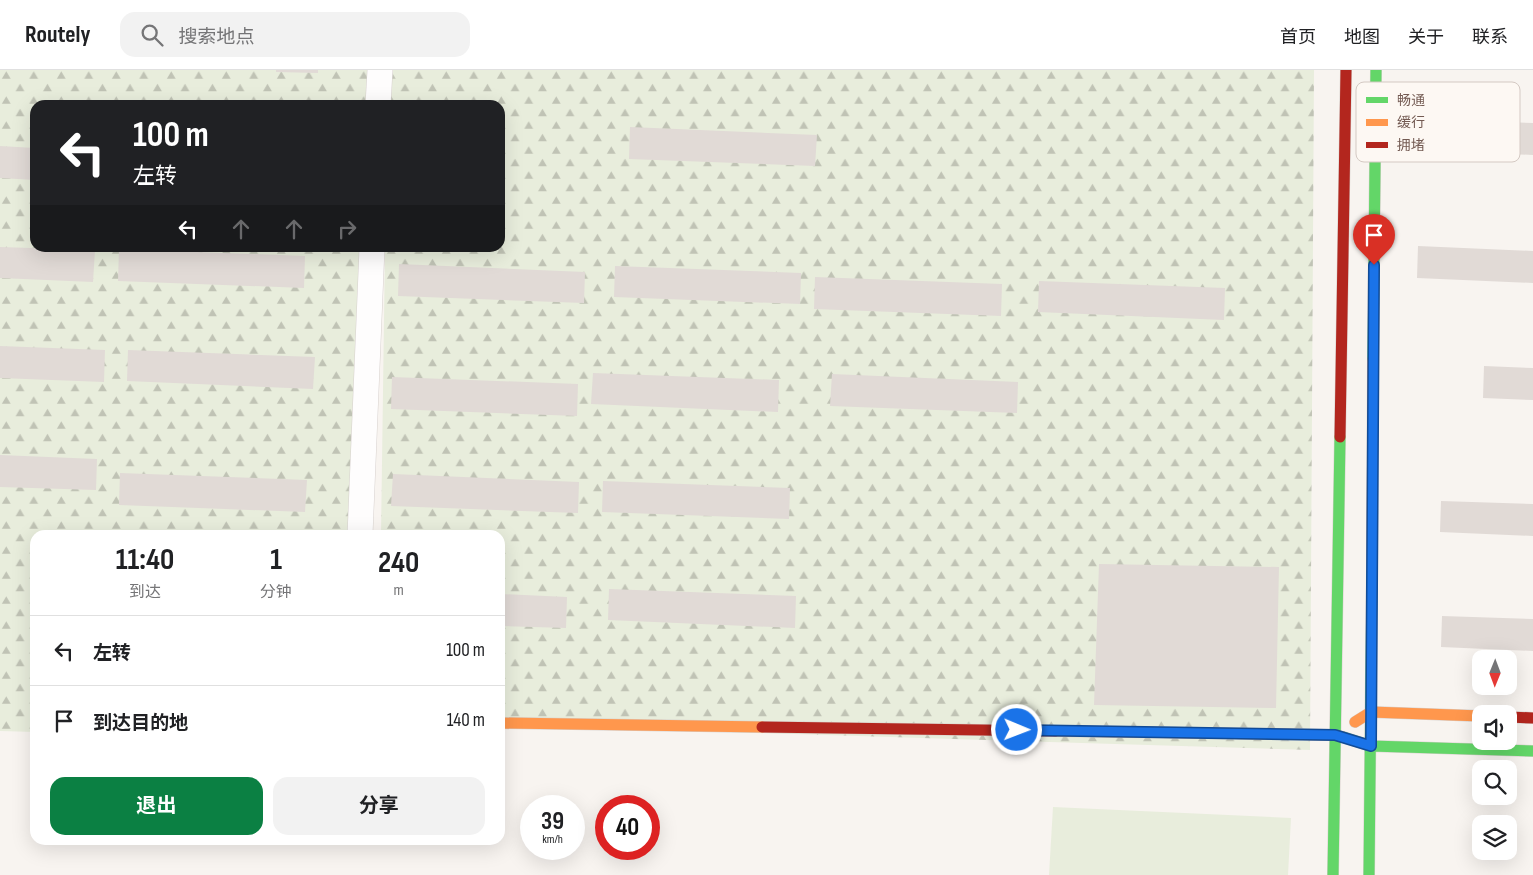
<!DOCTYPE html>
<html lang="zh">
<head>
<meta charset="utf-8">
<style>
	body { margin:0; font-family:"Sofia Sans Condensed","Noto Sans SC",sans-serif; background:#f2f2f2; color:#202124; height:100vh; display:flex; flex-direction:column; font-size:19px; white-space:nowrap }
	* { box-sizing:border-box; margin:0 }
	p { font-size:16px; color:#757577 }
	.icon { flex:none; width:28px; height:28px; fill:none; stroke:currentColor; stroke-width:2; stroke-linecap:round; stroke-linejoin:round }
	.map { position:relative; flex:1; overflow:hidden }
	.side { position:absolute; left:30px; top:460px; width:475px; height:315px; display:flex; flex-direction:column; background:#fff; border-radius:15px; box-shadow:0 5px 20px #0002 }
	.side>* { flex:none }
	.banner { position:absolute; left:30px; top:30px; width:475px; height:152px; border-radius:15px; box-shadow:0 5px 20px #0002; background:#202124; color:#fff; overflow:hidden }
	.needle { width:32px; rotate:181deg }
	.fabs { position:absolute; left:1472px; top:580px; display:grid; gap:10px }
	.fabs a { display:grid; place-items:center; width:45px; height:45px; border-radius:10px; background:#fff; box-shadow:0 5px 20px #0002; font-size:25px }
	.speed { position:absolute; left:520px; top:725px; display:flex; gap:10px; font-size:25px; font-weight:700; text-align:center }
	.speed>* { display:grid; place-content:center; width:65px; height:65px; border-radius:50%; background:#fff; box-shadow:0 5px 20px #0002; line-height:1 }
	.speed small { font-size:12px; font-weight:400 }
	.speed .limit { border:8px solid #d22; background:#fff; color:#111 }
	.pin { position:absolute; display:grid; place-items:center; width:42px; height:42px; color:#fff; margin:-51px -21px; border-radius:50% 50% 50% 0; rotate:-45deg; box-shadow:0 0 5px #0007 }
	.pin .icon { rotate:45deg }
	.me { position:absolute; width:55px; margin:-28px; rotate:91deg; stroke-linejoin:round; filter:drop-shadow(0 0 4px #0008) }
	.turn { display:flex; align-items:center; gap:18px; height:105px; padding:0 20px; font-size:22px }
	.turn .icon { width:65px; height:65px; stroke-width:2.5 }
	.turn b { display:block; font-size:35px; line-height:42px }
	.lanes { display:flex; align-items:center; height:48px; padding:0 20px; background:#0003; justify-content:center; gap:25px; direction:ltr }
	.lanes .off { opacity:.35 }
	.eta { display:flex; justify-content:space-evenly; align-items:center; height:85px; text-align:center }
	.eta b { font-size:30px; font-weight:700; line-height:35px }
	.button { display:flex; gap:10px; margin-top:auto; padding:10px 20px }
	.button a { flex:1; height:58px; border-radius:15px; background:#0b8043; color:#fff; font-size:20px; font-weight:700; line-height:58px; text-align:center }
	.button a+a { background:#f2f2f2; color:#202124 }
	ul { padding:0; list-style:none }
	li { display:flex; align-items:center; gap:15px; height:70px; padding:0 20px; border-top:1px solid #e0e0e0 }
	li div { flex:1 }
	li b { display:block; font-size:19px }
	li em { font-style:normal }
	header { display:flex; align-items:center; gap:30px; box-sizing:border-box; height:70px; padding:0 25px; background:#fff; border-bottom:1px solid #e0e0e0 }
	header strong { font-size:24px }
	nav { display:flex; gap:28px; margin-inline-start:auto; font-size:18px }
	.search { width:350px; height:45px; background:#f2f2f2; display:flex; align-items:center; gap:12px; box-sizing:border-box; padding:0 18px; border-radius:15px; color:#757577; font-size:19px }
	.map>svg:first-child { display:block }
	.forest { fill:url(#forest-firs) }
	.garden { fill:#e8eddc }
	.building { fill:#e1dad6 }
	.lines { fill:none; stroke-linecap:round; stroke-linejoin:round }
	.street-casing { stroke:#d7d1ce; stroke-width:26 }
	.fast-casing { stroke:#d7d0cc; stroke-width:12 }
	.slow-casing { stroke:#d7d0cc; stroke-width:12 }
	.jam-casing { stroke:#d7d0cc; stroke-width:12 }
	.street { stroke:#fefdfd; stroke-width:25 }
	.fast { stroke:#63d668; stroke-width:11 }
	.slow { stroke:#ff974d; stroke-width:11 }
	.jam { stroke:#b3261e; stroke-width:11 }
	.route-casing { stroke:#114b97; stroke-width:12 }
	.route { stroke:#1a73e8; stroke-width:9 }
	.key { fill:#fdf8f3; stroke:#d4c9c3; stroke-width:1 }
	.key-label { font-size:14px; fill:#735a52 }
</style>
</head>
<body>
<header>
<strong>Routely</strong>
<div class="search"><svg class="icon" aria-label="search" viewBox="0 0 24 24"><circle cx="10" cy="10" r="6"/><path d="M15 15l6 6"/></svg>搜索地点</div>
<nav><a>首页</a><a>地图</a><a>关于</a><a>联系</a></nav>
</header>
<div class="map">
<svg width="1533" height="805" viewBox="0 0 1533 805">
	<defs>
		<pattern id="forest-firs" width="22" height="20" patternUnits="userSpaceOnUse" patternTransform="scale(1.25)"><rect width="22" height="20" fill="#e8eddc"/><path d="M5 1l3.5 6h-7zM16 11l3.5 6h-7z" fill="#c0c3b5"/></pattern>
	</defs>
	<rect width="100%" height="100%" fill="#f8f4f0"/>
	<!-- forest -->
	<path class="forest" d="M0 0H367V35H35V178H366L364 465H35V662L0 661Z
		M387 0H1314L1310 680 500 655V465H381L385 178H500V35H387Z"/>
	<!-- garden -->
	<path class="garden" d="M1053 737 1291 748 1288 805H1049Z"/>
	<!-- building -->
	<path class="building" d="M276 0H318V3L276 2Z
		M1400 48 1533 53V85L1399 79Z
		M630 57 817 65 815 96 629 89Z
		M0 76 35 78V110L0 108Z
		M1418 176 1533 181V213L1417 208Z
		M0 177 95 180 93 212 0 208Z
		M119 179 305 186 304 218 118 211Z
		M399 194 585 202 584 233 398 226Z
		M615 196 801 203 800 234 614 227Z
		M815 207 1002 214 1001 246 814 239Z
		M1039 211 1225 218 1224 250 1038 242Z
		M0 276 105 280 104 312 0 308Z
		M128 280 315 287 313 319 127 311Z
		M1484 296 1533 298V330L1483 328Z
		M593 303 779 310 778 342 591 334Z
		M832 304 1018 312 1017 343 830 336Z
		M392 307 578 314 577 346 391 339Z
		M0 385 97 389 96 420 0 417Z
		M120 403 307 410 305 442 119 435Z
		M393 404 579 412 578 443 391 436Z
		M603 411 790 418 789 449 602 442Z
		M1441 431 1533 434V466L1440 462Z
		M1099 494 1279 497 1276 638 1094 635Z
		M609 519 796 526 795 558 608 550Z
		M500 524 567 527 566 558 500 556Z
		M1442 546 1533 549V581L1441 577Z"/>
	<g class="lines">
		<!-- street casing -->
		<g class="street-casing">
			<path id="street" d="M378 35 380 0
				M360 465 372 178"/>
		</g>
		<!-- fast casing -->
		<g class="fast-casing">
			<path id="fast" d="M1373 289 1376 0
				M1343 667 1371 676 1533 681
				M1333 805 1340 367
				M1369 805 1372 502"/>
		</g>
		<!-- slow casing -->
		<g class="slow-casing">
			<path id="slow" d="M1372 502 1373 289
				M1355 652 1371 642 1481 646
				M500 653 762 657
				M1055 661 1335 665 1343 667"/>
		</g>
		<!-- jam casing -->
		<g class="jam-casing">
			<path id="jam" d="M1340 367 1346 0
				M1509 647 1533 648
				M762 657 1055 661"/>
		</g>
		<!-- street -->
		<use href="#street" class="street"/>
		<!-- fast -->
		<use href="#fast" class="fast"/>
		<!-- slow -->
		<use href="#slow" class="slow"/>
		<!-- jam -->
		<use href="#jam" class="jam"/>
	</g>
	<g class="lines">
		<!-- route casing -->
		<g class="route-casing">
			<path id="route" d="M1017 660 1335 665 1371 676 1374 195"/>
		</g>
		<!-- route -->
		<use href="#route" class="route"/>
	</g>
	<!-- legend -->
	<rect x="1356" y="12" width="164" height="80" rx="8" class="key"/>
	<rect x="1366" y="27" width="22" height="6" fill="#63d668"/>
	<rect x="1366" y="49" width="22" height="7" fill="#ff974d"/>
	<rect x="1366" y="72" width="22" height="6" fill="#b3261e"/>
	<g class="key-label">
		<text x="1397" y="35">畅通</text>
		<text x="1397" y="57">缓行</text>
		<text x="1397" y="80">拥堵</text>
	</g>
</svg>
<div class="fabs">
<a><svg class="needle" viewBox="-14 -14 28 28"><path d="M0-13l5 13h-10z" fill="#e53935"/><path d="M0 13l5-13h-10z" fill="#757577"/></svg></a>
<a><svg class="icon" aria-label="sound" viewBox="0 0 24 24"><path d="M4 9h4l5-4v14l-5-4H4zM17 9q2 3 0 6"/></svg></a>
<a><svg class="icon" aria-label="search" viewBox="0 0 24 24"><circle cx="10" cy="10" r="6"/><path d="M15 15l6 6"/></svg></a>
<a><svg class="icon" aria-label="layers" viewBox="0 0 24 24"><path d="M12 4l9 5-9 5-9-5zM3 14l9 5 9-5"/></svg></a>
</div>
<div class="speed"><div>39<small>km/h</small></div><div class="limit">40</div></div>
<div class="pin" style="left:1374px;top:195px;background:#d93025"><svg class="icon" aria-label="arrive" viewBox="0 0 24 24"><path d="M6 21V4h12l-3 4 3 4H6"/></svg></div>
<svg class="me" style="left:1017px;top:660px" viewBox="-20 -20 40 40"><circle r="17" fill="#1a73e8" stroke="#fff" stroke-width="3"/><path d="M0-11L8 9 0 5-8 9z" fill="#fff"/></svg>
<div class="banner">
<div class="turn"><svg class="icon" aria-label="left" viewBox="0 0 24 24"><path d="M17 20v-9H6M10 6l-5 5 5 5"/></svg><div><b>100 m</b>左转</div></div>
<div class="lanes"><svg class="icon" aria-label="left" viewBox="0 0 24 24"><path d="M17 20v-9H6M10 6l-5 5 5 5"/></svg><svg class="icon off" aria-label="ahead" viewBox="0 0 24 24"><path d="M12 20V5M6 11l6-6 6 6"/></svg><svg class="icon off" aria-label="ahead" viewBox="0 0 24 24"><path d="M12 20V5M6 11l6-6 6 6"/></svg><svg class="icon off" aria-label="right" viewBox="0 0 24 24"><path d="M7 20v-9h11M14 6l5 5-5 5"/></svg></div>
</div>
<section class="side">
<div class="eta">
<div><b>11:40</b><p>到达</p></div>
<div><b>1</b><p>分钟</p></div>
<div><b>240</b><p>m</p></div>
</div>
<ul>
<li><svg class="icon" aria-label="left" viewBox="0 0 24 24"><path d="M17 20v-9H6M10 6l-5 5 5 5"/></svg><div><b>左转</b></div><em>100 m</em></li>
<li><svg class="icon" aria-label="arrive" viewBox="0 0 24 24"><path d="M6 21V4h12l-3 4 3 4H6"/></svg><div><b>到达目的地</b></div><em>140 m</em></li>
</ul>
<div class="button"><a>退出</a><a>分享</a></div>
</section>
</div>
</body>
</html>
